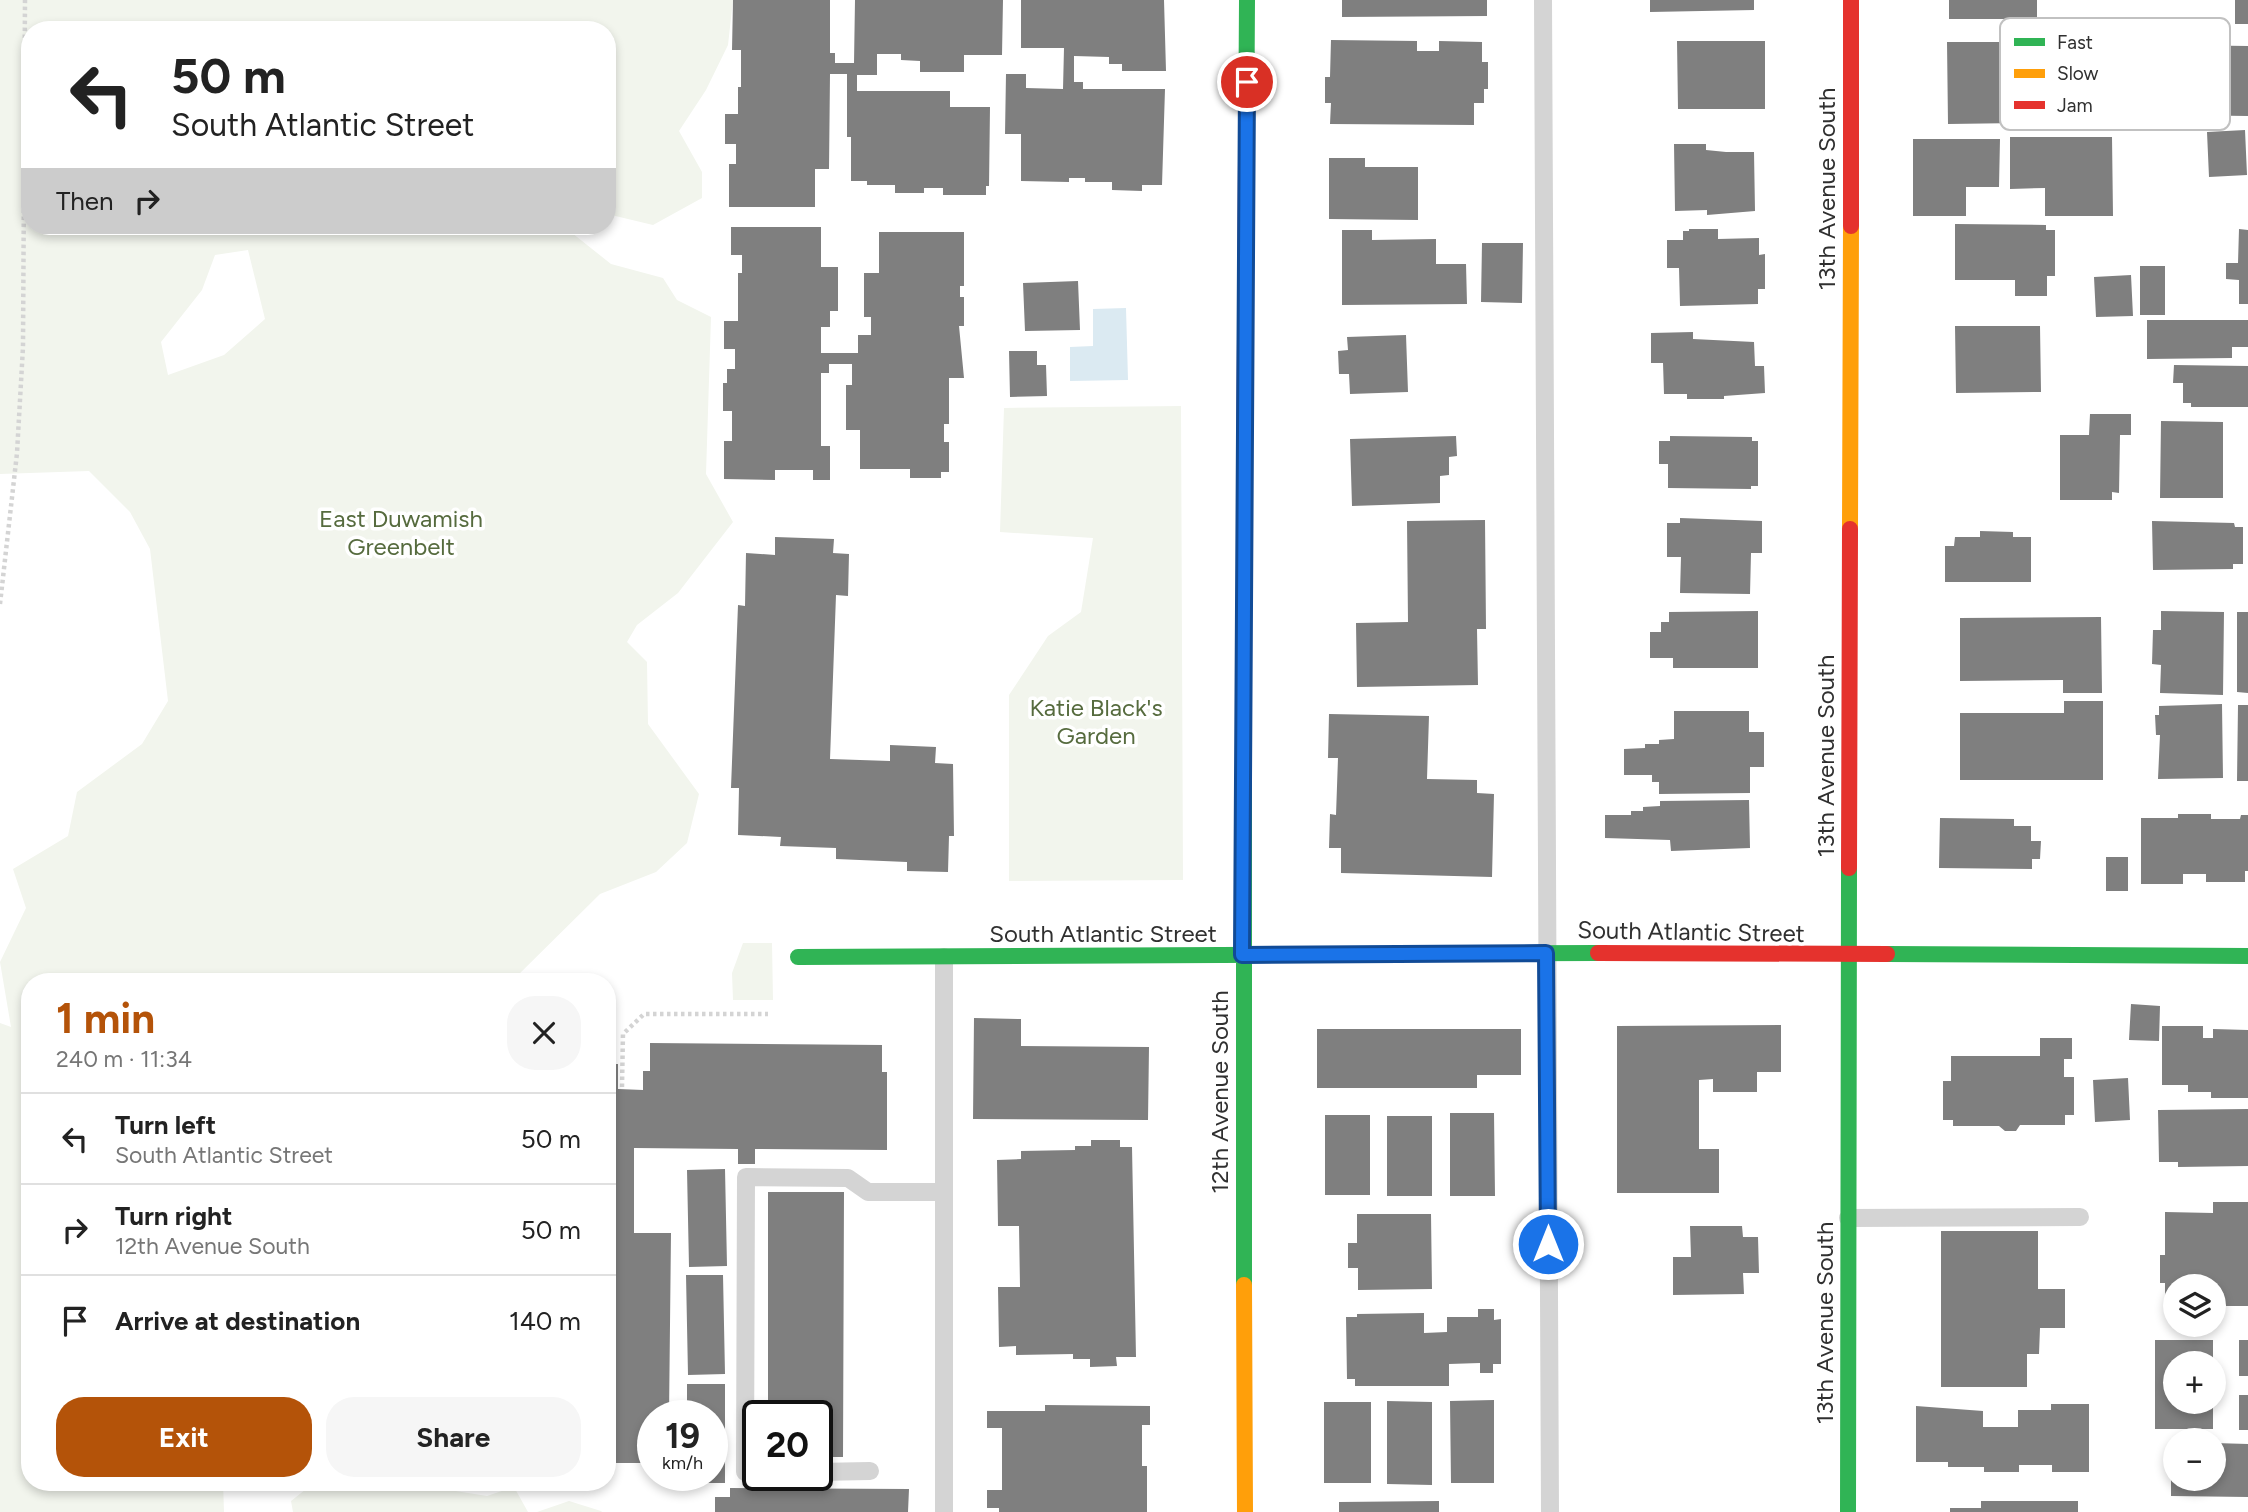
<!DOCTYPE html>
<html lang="en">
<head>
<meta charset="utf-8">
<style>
	body { margin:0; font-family:Figtree,sans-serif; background:#f6f6f6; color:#222; height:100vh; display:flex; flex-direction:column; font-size:26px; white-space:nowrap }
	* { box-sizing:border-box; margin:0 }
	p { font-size:23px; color:#767676 }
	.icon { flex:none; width:38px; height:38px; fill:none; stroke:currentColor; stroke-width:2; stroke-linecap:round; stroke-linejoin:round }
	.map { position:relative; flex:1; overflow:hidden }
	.panel { position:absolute; left:21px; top:973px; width:595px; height:518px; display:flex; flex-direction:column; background:#fff; border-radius:28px; box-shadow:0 4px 10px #0003 }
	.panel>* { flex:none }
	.banner { position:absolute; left:21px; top:21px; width:595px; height:214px; border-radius:28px; box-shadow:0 4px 10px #0003; background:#fff; color:#222; overflow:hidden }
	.controls { position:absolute; left:2163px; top:1274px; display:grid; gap:14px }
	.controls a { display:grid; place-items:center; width:63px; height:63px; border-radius:50%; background:#fff; box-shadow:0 4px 10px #0003; font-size:35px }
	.speed { position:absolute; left:637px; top:1400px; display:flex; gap:14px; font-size:35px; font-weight:700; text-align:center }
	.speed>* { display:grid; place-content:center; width:91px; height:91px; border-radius:50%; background:#fff; box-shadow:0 4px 10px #0003; line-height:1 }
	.speed small { font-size:18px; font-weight:400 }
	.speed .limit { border:4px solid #111; border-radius:10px; background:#fff; color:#111 }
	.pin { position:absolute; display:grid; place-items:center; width:60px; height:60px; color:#fff; margin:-30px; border:4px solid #fff; border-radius:50%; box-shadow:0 2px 7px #0007 }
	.me { position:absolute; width:77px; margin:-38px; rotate:0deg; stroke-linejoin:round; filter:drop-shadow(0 0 5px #0008) }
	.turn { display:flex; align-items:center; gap:24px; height:147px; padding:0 35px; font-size:32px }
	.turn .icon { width:91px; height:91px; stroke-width:2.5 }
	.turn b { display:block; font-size:49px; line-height:60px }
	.then { display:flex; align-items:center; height:66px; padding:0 35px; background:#0003; gap:14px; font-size:26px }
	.round { display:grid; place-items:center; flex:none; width:74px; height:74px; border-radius:28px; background:#f6f6f6 }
	.head { display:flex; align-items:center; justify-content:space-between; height:119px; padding:0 35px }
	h1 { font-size:42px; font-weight:700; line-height:52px; color:#b45309 }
	.primary-button { display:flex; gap:14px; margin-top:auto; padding:14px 35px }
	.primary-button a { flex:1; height:80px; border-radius:28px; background:#b45309; color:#fff; font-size:28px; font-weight:700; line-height:80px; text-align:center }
	.primary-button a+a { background:#f6f6f6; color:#222 }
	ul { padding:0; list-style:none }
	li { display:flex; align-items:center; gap:21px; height:91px; padding:0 35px; border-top:2px solid #e0e0e0 }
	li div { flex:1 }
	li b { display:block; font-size:26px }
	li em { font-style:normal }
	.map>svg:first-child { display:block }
	.green { fill:#f2f5ed; fill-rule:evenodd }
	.water { fill:#dbeaf2 }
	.building { fill:#7f7f7f }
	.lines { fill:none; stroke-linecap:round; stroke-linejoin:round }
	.path { stroke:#d4d4d4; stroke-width:4.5; stroke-dasharray:3.5 3.5; stroke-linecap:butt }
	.lane { stroke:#d4d4d4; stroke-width:18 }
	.fast { stroke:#30b455; stroke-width:16 }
	.slow { stroke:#ff9f0a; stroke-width:16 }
	.jam { stroke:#e5322d; stroke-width:16 }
	.route-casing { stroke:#114b97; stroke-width:18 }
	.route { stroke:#1a73e8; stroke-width:12 }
	.labels { text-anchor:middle; stroke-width:7; stroke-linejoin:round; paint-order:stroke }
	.street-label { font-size:24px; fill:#303030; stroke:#fff }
	.park-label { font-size:24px; fill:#566b3e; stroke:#fff }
	.key { fill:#fff; stroke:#c1c1c1; stroke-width:2 }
	.key-label { font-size:19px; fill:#303030 }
</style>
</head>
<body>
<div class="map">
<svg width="2248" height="1512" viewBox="0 0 2248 1512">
	<rect width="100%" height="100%" fill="#fff"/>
	<!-- green -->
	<path class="green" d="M0 0H733L728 45 706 90 679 131 702 172V198L653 225 607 214V30H30V226H573L572 233 611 264 663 278 677 300 711 317 706 474 733 522 678 593 637 625 627 642 647 662 648 724 699 794 687 843 656 872 600 894 511 982H30V1482H223L224 1512H0V1023L11 1027 0 962 26 908 13 869 68 836 77 792 142 744 168 701 150 549 130 512 89 471 0 474ZM248 250 265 319 224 355 168 375 161 342 202 290 215 255Z
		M1181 406 1183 880 1009 881V695L1048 636 1081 612 1093 538 1000 532 1004 408Z
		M743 943H772L773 1000H733L732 973Z
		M315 1482H445L443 1489 487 1496 514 1487 528 1512H293L291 1501Z
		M569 1501 601 1511 602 1512H537Z"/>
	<!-- water -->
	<path class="water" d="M1126 308 1128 380 1070 381V347L1093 346V309Z"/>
	<!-- building -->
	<path class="building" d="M733 0H830V53H835V63H854L855 0H1003L1002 55H964V72H920V61L901 60V54H877V75H857V91H950V107H990L989 186H986V195H943V188H924V193H895V185H867V181H851V137H847V74H830L829 169H815V207H729V164H736V144H725V114H738V87H741V50H732Z
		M1021 0H1164L1166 71H1122V64H1109V57L1074 56V82H1083V89H1165L1162 185H1142V191L1112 190V182H1085V178H1069V182L1021 181V134H1005L1006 74H1026V88L1063 89 1064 48H1021Z
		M1342 0H1487V16L1342 17Z
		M1650 0H1754V10L1650 12Z
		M1949 0H2037V19H1949Z
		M2235 0H2248V24H2235Z
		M1331 40 1417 41V51H1439V41L1482 42V62H1488V89H1484V103H1474V125L1330 124 1331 103H1325V77H1330Z
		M1677 41H1765V109H1678Z
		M1947 42H2022V65L2067 64V99L2020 100V123L1948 124Z
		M2174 45 2248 46V116L2173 115Z
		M2245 130 2247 175 2209 177 2207 132Z
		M2010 137H2112L2113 216H2045V188L2010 189Z
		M1913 139H2000L1999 187H1966V216H1913Z
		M1674 144H1706V150L1726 152H1754L1755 211 1707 215V210L1675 211Z
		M1329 158H1365V167H1418V220L1329 219Z
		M1955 224 2046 225V230H2055V276H2047V296H2015V280H1955Z
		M731 227H821V267H838V311H830V327H821V353H858V335H871V317H864V273H879V232H964V286H960V297H964V326H959L964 378H949V424H944V442H949V472H941V478H910V469H860V430H846V385H852V364H829V373H821V446H830V480H813V470H775V480L724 479V441H732V411H723V383H727V369H735V349H724V321H738V273H742V255H731Z
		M1689 229H1718V239L1759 238V255L1765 254V289H1758V304L1680 306 1679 268H1667V240H1683V231H1689Z
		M2239 229 2248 230V304H2239V280L2226 279V263H2238Z
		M1342 230H1372V240L1436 239V264H1466L1467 304 1342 305Z
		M1482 243H1523L1522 303 1481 302Z
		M2140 266H2165V315H2140Z
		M2131 275 2133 316 2096 317 2094 277Z
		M1078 281 1080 330 1025 331 1023 283Z
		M2147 320H2248V347H2232V358L2147 359Z
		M1955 326H2040L2041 392 1956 393Z
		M1693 332V339L1754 342 1755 366H1764L1765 393 1724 396V399H1687V394H1664L1663 363H1651V333Z
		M1406 335 1408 392 1350 394 1349 374H1339L1338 351 1348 350 1347 337Z
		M1009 351H1037V365H1046L1047 396 1010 397Z
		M2174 365 2248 366V407H2191V403H2183V383H2173Z
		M2090 414H2131V435H2120L2119 493 2112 492V500H2060V435H2089Z
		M2161 421 2223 422V498H2160Z
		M1456 436 1457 456 1449 457V475L1440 476V503L1352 506 1350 439Z
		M1670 436 1752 437V441H1758V486H1751V489L1668 488V464H1659V441H1670Z
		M1680 518 1762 521V553H1751L1750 594 1680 593 1681 557H1667V523H1680Z
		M1485 520 1486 629H1477L1478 685 1357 687 1356 623 1408 622 1407 521Z
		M2152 521 2234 523 2235 527H2243V564H2233V569L2153 570Z
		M1980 531 2013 532V537H2031V582H1945V546H1954L1955 537H1980Z
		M775 537 834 539 833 553 849 554 848 596 836 595 830 759 890 761V745L936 747 935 763 953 764 954 836H949L948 872 907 871V862L836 859V848L780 846 781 837 738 835 739 788H731L738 605 745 606 746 553 775 555Z
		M1758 611V668H1673V658H1650V632H1661V622H1669V612Z
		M2161 611 2224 612 2223 695 2160 693 2161 665 2152 664 2153 630H2161Z
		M2237 612H2248V693L2237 692Z
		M2101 617 2102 693H2063V680L1960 681V618Z
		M2064 701H2103V780H1960V713H2064Z
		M2222 704 2223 778 2158 779 2160 735H2156L2155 715H2159V706Z
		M2238 705H2248V781H2237Z
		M1674 711H1749V732H1764V767H1750V793L1659 794V782H1652V775H1624V749L1645 748V744H1659V740L1674 739Z
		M1329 714 1429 716 1427 779 1477 780V793L1494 794 1492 877 1341 873V848H1329L1330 814 1336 815 1338 758H1328Z
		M1749 800 1750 848 1671 851 1670 840 1605 838V815H1631V811H1643V807L1660 806V801Z
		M2178 814H2211V819H2240L2241 815H2248V871H2245V882H2206V874H2183V884H2141V818H2178Z
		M1940 818 2014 819V826H2031V841H2041L2040 859H2032V869L1939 868Z
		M2106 857H2128V891H2106Z
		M2131 1004 2160 1006 2159 1041 2129 1040Z
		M974 1018 1021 1019V1046L1149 1047 1148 1120 973 1119Z
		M1781 1025V1072H1757V1092H1713V1079L1699 1080V1149H1719V1193H1617V1026Z
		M2162 1026H2203V1038H2213V1029L2248 1030V1098H2211V1092H2188V1085H2162Z
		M1317 1029H1521V1075H1477V1088H1317Z
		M2040 1038H2072V1059H2064V1077H2074V1115H2065V1125H2020L2016 1131H2005L1999 1126H1953V1120H1943V1081H1951V1056H2040Z
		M650 1043 882 1045V1072H887V1150L755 1149V1164H738V1149L634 1148V1233H671L669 1416H653V1463H607V1064H618V1089L643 1090V1071H650Z
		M2128 1078 2130 1120 2095 1122 2093 1080Z
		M2248 1109V1166L2178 1167V1162H2159L2158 1110Z
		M1450 1113H1494L1495 1196H1450Z
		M1325 1115H1370V1195H1325Z
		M1387 1116H1432V1196H1387Z
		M1091 1140H1120V1147H1132L1136 1357H1116L1117 1366 1090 1367V1359H1073V1354L1016 1355V1346L999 1347 998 1287H1020L1019 1226H998L997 1160 1021 1159V1151L1075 1150V1146H1091Z
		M725 1169 727 1266 689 1267 687 1170Z
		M768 1192H844L843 1457H817V1416H768Z
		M2213 1202H2248V1306H2214V1286H2175V1305H2165V1283H2160V1255H2165V1212L2213 1213Z
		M1357 1214H1431L1432 1289 1358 1290V1268H1348V1243H1357Z
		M1690 1226H1742L1743 1237H1758L1759 1273H1743L1744 1294 1673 1295V1257H1691Z
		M1941 1231H2038V1289H2065V1328H2040L2039 1354H2027V1387H1941Z
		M686 1275H723L725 1374 688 1375Z
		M1478 1309H1494V1320L1501 1319V1364H1493V1373H1480V1363L1449 1364V1386H1355V1379H1347L1346 1317H1357V1314L1424 1313V1333L1447 1332V1317H1478Z
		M2155 1340H2213V1363H2175V1402H2213V1429H2155Z
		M2239 1340H2248V1376H2239Z
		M687 1384H725V1483H687V1475H712V1416H687Z
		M2239 1395H2248V1430H2239Z
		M1494 1400V1483H1451L1450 1401Z
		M1387 1401 1432 1402V1485L1387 1484Z
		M1324 1402H1371V1483H1324Z
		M2051 1404H2089V1472H2052V1465H2019V1472H1984V1467H1948V1462H1916V1406L1983 1411V1427H2018V1410H2051Z
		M1045 1405 1150 1406V1425H1142V1466H1147V1512H999V1508H987V1490H1002V1428H987V1411H1045Z
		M2214 1443 2248 1444V1497L2171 1496V1475H2175V1479H2214Z
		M730 1488 909 1489 908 1512H715V1497H730Z
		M1439 1501V1512H1339V1502Z
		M1981 1501H2078V1512H1950V1508H1981Z"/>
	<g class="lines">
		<!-- path -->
		<path class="path" d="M0 604 17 453 23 347 25 0
			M622 1087 623 1034 644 1014H768"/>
		<!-- lane -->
		<path class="lane" d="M1543 0 1550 1512
			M1848 1218 2080 1217
			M758 1472H745L746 1177 848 1178 868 1192H943
			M817 1472 870 1471
			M944 1512V957"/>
		<!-- fast -->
		<path class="fast" d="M1246 161 1247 0
			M1887 954 2248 956
			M798 957 1598 953
			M1244 1285V517
			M1848 1512 1849 868"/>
		<!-- slow -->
		<path class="slow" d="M1850 529 1851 226
			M1244 1285 1245 1512"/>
		<!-- jam -->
		<path class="jam" d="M1851 226V0
			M1244 517 1246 161
			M1849 868 1850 529
			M1598 953 1887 954"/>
	</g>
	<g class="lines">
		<!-- route casing -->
		<g class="route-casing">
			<path id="route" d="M1247 82 1242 955 1546 953 1548 1244"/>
		</g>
		<!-- route -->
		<use href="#route" class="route"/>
	</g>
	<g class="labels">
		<!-- street labels -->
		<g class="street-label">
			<text transform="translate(1827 189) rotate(-90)" y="8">13th Avenue South</text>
			<text transform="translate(1826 756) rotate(-90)" y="8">13th Avenue South</text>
			<text transform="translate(1691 932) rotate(1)" y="8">South Atlantic Street</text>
			<text x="1103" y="942">South Atlantic Street</text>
			<text transform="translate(1220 1092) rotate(-90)" y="8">12th Avenue South</text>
			<text transform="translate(1825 1323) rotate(-90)" y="8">13th Avenue South</text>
		</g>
		<!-- park labels -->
		<g class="park-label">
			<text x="401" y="527">East Duwamish<tspan x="401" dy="28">Greenbelt</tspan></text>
			<text x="1096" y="716">Katie Black's<tspan x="1096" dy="28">Garden</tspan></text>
		</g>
	</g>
	<!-- legend -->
	<rect x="2000" y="18" width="230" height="112" rx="10" class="key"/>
	<rect x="2014" y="38" width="31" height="8" fill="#30b455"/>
	<rect x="2014" y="69" width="31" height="9" fill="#ff9f0a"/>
	<rect x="2014" y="101" width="31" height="8" fill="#e5322d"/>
	<g class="key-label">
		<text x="2057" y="49">Fast</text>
		<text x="2057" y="80">Slow</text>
		<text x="2057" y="112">Jam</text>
	</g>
</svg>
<div class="controls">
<a><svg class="icon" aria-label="layers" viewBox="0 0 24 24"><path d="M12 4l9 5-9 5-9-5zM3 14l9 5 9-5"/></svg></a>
<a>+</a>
<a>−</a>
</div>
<div class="speed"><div>19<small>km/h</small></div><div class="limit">20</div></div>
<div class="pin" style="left:1247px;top:82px;background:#d93025"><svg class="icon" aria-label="arrive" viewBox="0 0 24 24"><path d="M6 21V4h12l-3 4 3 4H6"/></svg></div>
<svg class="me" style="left:1548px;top:1244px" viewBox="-20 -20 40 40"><circle r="17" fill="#1a73e8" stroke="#fff" stroke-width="3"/><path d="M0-11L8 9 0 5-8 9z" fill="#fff"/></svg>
<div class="banner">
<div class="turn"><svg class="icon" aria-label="left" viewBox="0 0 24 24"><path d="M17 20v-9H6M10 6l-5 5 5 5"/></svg><div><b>50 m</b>South Atlantic Street</div></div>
<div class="then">Then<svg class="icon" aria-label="right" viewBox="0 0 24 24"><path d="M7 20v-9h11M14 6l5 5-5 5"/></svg></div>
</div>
<section class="panel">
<div class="head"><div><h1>1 min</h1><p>240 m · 11:34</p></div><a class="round"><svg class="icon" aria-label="close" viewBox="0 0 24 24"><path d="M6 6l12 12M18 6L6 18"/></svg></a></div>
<ul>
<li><svg class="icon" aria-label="left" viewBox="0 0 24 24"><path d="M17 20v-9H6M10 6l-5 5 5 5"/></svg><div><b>Turn left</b><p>South Atlantic Street</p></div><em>50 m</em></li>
<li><svg class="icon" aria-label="right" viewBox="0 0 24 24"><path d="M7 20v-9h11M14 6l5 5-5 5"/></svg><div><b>Turn right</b><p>12th Avenue South</p></div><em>50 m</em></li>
<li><svg class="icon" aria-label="arrive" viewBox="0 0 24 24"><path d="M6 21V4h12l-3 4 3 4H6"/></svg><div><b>Arrive at destination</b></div><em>140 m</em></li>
</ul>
<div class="primary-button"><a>Exit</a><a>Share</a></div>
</section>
</div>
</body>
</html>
